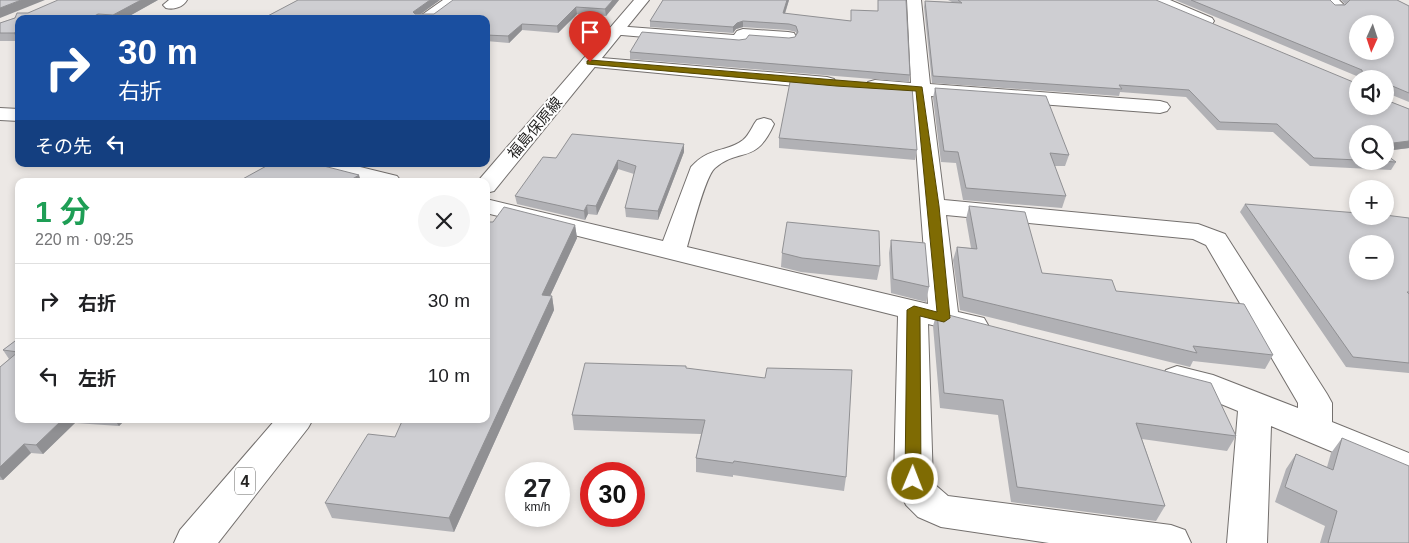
<!DOCTYPE html>
<html lang="ja">
<head>
<meta charset="utf-8">
<style>
	body { margin:0; font-family:Arial,"Noto Sans JP",sans-serif; background:#f6f6f6; color:#202124; height:100vh; display:flex; flex-direction:column; font-size:19px; white-space:nowrap }
	* { box-sizing:border-box; margin:0 }
	p { font-size:16px; color:#757577 }
	.icon { flex:none; width:28px; height:28px; fill:none; stroke:currentColor; stroke-width:2; stroke-linecap:round; stroke-linejoin:round }
	.map { position:relative; flex:1; overflow:hidden }
	.drawer { position:absolute; left:15px; top:178px; width:475px; height:245px; display:flex; flex-direction:column; background:#fff; border-radius:10px; box-shadow:0 2px 8px #0003 }
	.drawer>* { flex:none }
	.top-card { position:absolute; left:15px; top:15px; width:475px; height:152px; border-radius:10px; box-shadow:0 2px 8px #0003; background:#1a4fa0; color:#fff; overflow:hidden }
	.needle { width:32px; rotate:183deg }
	.controls { position:absolute; left:1349px; top:15px; display:grid; gap:10px }
	.controls a { display:grid; place-items:center; width:45px; height:45px; border-radius:50%; background:#fff; box-shadow:0 2px 8px #0003; font-size:25px }
	.speed { position:absolute; left:505px; top:462px; display:flex; gap:10px; font-size:25px; font-weight:700; text-align:center }
	.speed>* { display:grid; place-content:center; width:65px; height:65px; border-radius:50%; background:#fff; box-shadow:0 2px 8px #0003; line-height:1 }
	.speed small { font-size:12px; font-weight:400 }
	.speed .limit { border:8px solid #d22; background:#fff; color:#111 }
	.pin { position:absolute; display:grid; place-items:center; width:42px; height:42px; color:#fff; margin:-51px -21px; border-radius:50% 50% 50% 0; rotate:-45deg; box-shadow:0 0 5px #0007 }
	.pin .icon { rotate:45deg }
	.me { position:absolute; width:55px; margin:-28px; rotate:1deg; stroke-linejoin:round; filter:drop-shadow(0 0 4px #0008) }
	.turn { display:flex; align-items:center; gap:18px; height:105px; padding:0 20px; font-size:22px }
	.turn .icon { width:65px; height:65px; stroke-width:2.5 }
	.turn b { display:block; font-size:35px; line-height:42px }
	.then { display:flex; align-items:center; height:48px; padding:0 20px; background:#0003; gap:10px; font-size:19px }
	.round { display:grid; place-items:center; flex:none; width:52px; height:52px; border-radius:26px; background:#f6f6f6 }
	.overview { display:flex; align-items:center; justify-content:space-between; height:85px; padding:0 20px }
	h1 { font-size:30px; font-weight:700; line-height:38px; color:#1e9e55 }
	ul { padding:0; list-style:none }
	li { display:flex; align-items:center; gap:15px; height:75px; padding:0 20px; border-top:1px solid #e0e0e0 }
	li div { flex:1 }
	li b { display:block; font-size:19px }
	li em { font-style:normal }
	.map>svg:first-child { display:block }
	.lines { fill:none; stroke-linecap:round; stroke-linejoin:round }
	.street-casing { stroke:#74706e; stroke-width:2 }
	.primary-casing { stroke:#74706e; stroke-width:2 }
	.street { fill:#fff; fill-rule:evenodd }
	.primary { fill:#fff; fill-rule:evenodd }
	.wall { fill:#b1b1b5 }
	.shaded-wall { fill:#909093 }
	.building { fill:#ceced2; stroke:#909093; fill-rule:evenodd }
	.route { fill:#7f6b03; stroke:#534602 }
	.labels { text-anchor:middle; stroke-width:4; stroke-linejoin:round; paint-order:stroke }
	.far-street-label { font-size:15px; fill:#252423; stroke:#fff }
	.shield { fill:#fff; stroke:#666665; stroke-width:1 }
	.shield-label { font-size:16px; font-weight:bold; fill:#252423 }
</style>
</head>
<body>
<div class="map">
<svg width="1409" height="543" viewBox="0 0 1409 543">
	<rect width="100%" height="100%" fill="#ece8e5"/>
	<g class="lines">
		<!-- street casing -->
		<g class="street-casing">
			<path id="street" d="M169 0H187C183 7 174 10 166 8L163 5Z
				M443 0H460L435 19H416Z
				M907 0H921L930 84 1160 101 1167 103 1170 107 1167 111 1160 113 931 96 944 200 1198 224 1225 234 1327 394 1332 403V422L1409 453V484L1271 426 1267 543H1227L1238 411 1204 397 1166 386 1161 378 1166 370 1177 366 1213 375 1298 408V403L1206 245 1193 239 946 215 958 312 984 318 988 325 984 332 973 335 928 324 933 483 948 496 1171 525 1185 530 1191 543H1049L941 527 918 517 906 505 894 479 898 316 486 213V199L663 241 691 167C710 146 726 153 743 140 750 134 752 126 757 120L764 118 771 120 774 124C755 166 741 146 715 168 705 176 692 231 687 247L928 304 912 94 868 90 866 86 868 82 875 80 911 83Z
				M1150 0H1170L1212 18 1214 21 1212 24H1200L1152 3Z
				M1323 0H1339L1345 6 1342 9H1332Z
				M616 26 734 35 737 31 743 29 788 32 794 33 796 37 794 41 788 42 748 39 745 44 739 45 610 34 608 31 610 28Z
				M590 57 827 77 834 79 836 83 834 87 827 89 584 66 581 62 584 58Z
				M0 108 19 109V121L0 120Z
				M311 164H348L397 176 401 181H363L314 169Z"/>
		</g>
		<!-- primary casing -->
		<g class="primary-casing">
			<path id="primary" d="M634 0H649L494 191 486 193V181H478Z
				M276 419H313L308 428 218 543H174L180 530Z"/>
		</g>
		<!-- street -->
		<use href="#street" class="street"/>
		<!-- primary -->
		<use href="#primary" class="primary"/>
	</g>
	<!-- wall -->
	<path class="wall" d="M158 0 124 19H19V41H0V23L28 13Z
		M298 0H440L420 14H434L619 0 606 16 577 14 558 33 522 30 509 43 486 41V19H262Z
		M663 0H789L785 14 850 21 878 11V0L910 75 909 82 630 59V52L739 40 789 38 795 37 796 34V32L788 30 743 27 736 29 733 33 650 27V21Z
		M948 0H1156L1358 106 1385 79H1359V77L1175 0H1330L1335 5 1345 4 1341 0H1397L1409 6V102L1387 93 1386 100 1409 109V148L1385 151V134H1358V161L1396 162 1391 170 1310 166 1273 132 1217 130 1186 97 1120 92 1119 96 932 83 924 7 925 1 952 2Z
		M935 88 1069 155 1065 166H1054L1066 196 1062 208 963 200 956 163 941 162 933 98Z
		M779 138 917 150 915 160 779 148Z
		M684 152 658 220 626 217 625 208 634 174 618 169 597 215 588 214 585 220 517 204 515 196 556 158Z
		M1245 204 1409 218V373L1346 367 1240 212Z
		M969 206 1042 273 1116 291 1273 355 1265 369 1193 361 1190 367 960 310 953 260 957 247 971 248 966 219Z
		M575 225 577 238 550 296H552L554 310 454 532 332 518 325 503 395 437Z
		M891 240 929 287 926 302 891 293 889 253Z
		M782 253 880 266 877 280 801 272 781 267Z
		M937 312 1236 436 1227 451 1142 439 1165 506 1156 521 1011 502 998 415 940 408 933 326Z
		M19 338V419H126L119 426 75 423 43 454 31 453 3 480H0V367L9 359 3 350Z
		M686 368 846 477 844 491 733 475V477L696 472V458L701 434 574 430 572 415Z
		M1342 438 1409 543H1320L1325 526 1275 502 1286 469 1296 454 1327 467 1331 453Z"/>
	<!-- shaded-wall -->
	<path class="shaded-wall" d="M21 0H45L0 18V8Z
		M141 0H158L124 19H114L113 15Z
		M430 0H440L414 19 413 12Z
		M613 0H619L606 16 605 9Z
		M787 0H789L783 19V13Z
		M576 7 577 14 558 33 557 26Z
		M98 14 100 19H89Z
		M743 21V27L736 29 733 33V27L737 23Z
		M522 24V30L509 43 508 36Z
		M19 31V41H18L14 33Z
		M1409 141V148L1385 151V144Z
		M684 144V152L658 220V211Z
		M618 160V169L597 215 596 206Z
		M359 175 361 181H349Z
		M587 205 588 214 585 220 584 211Z
		M575 225 577 238 544 309 542 295Z
		M552 296 554 310 454 532 449 518Z
		M63 419H72L75 423 43 454 36 445Z
		M114 419H126L119 426Z
		M24 444 31 453 3 480 0 476V467Z"/>
	<!-- building -->
	<path class="building" d="M0 0H21L0 8Z
		M58 0H141L113 15 98 14 89 19H19V31L14 33H0V23L15 18 17 13H28Z
		M298 0H430L413 12 415 14H434L453 0H613L605 9 576 7 557 26 522 24 508 36 486 35V19H262Z
		M663 0H787L783 13 851 21V10L878 11V0H906L910 75 630 52 642 32 739 40 746 39 749 35 789 38 795 37 798 32 796 26 789 24 743 21 737 23 733 27 650 21Z
		M958 0H1156L1358 84V106H1385V79H1363L1362 70 1191 0H1330L1335 5H1345L1350 0H1397L1409 6V93L1390 85 1387 87 1386 100 1409 109V141L1385 144V134H1358V160L1314 158 1277 124 1220 122 1189 90 1119 85 1122 89 933 76 925 1 962 3ZM1358 24H1385V51H1358Z
		M791 77 912 87 917 150 779 138Z
		M935 88 1046 96 1069 155 1050 153 1066 196 966 188 958 152 944 151Z
		M572 134 684 144 658 211 625 208 636 166 618 160 596 206 587 205 584 211 515 196 543 157 556 158Z
		M1385 154 1396 162 1379 161H1385Z
		M270 164H316L359 175 349 181H239Z
		M1245 204 1358 213V216H1385V215L1409 218V292H1407L1409 294V363L1353 357ZM1358 244H1385V271H1358Z
		M969 206 1025 212 1042 273 1112 280 1116 291 1244 304 1273 355 1193 346 1197 353 963 297 957 247 977 249Z
		M504 207 575 225 542 295 552 296 449 518 325 503 368 434 395 437 403 419H486V222H493Z
		M787 222 879 231 880 266 802 258 782 253Z
		M891 240 925 243 929 287 893 279Z
		M937 312 1211 383 1236 436 1136 423 1165 506 1017 487 1003 400 944 393Z
		M19 338V419H63L36 445 24 444 0 467V367L18 352 3 350Z
		M585 363 686 366V368L765 378 767 368 852 370 846 477 734 461 733 463 696 458 705 420 572 415Z
		M1342 438 1409 466V543H1328L1337 511 1285 487 1296 454 1333 470Z"/>
	<!-- route -->
	<path class="route" d="M590 60 922 87 939 206 950 318 944 322 920 316 921 479 919 484 913 486 908 484 905 479 907 310 914 306 937 312 916 91 836 86 587 64V61Z"/>
	<g class="labels">
		<!-- far-street labels -->
		<g class="far-street-label">
			<text transform="translate(535 128) rotate(-50)" y="5">福島保原線</text>
		</g>
		<!-- shield labels -->
		<rect class="shield" x="235" y="467.5" width="20" height="27" rx="4"/>
		<g class="shield-label">
			<text x="245" y="487">4</text>
		</g>
	</g>
</svg>
<div class="controls">
<a><svg class="needle" viewBox="-14 -14 28 28"><path d="M0-13l5 13h-10z" fill="#e53935"/><path d="M0 13l5-13h-10z" fill="#757577"/></svg></a>
<a><svg class="icon" aria-label="sound" viewBox="0 0 24 24"><path d="M4 9h4l5-4v14l-5-4H4zM17 9q2 3 0 6"/></svg></a>
<a><svg class="icon" aria-label="search" viewBox="0 0 24 24"><circle cx="10" cy="10" r="6"/><path d="M15 15l6 6"/></svg></a>
<a>+</a>
<a>−</a>
</div>
<div class="speed"><div>27<small>km/h</small></div><div class="limit">30</div></div>
<div class="pin" style="left:590px;top:62px;background:#d93025"><svg class="icon" aria-label="arrive" viewBox="0 0 24 24"><path d="M6 21V4h12l-3 4 3 4H6"/></svg></div>
<svg class="me" style="left:913px;top:479px" viewBox="-20 -20 40 40"><circle r="17" fill="#7f6b03" stroke="#fff" stroke-width="3"/><path d="M0-11L8 9 0 5-8 9z" fill="#fff"/></svg>
<div class="top-card">
<div class="turn"><svg class="icon" aria-label="right" viewBox="0 0 24 24"><path d="M7 20v-9h11M14 6l5 5-5 5"/></svg><div><b>30 m</b>右折</div></div>
<div class="then">その先<svg class="icon" aria-label="left" viewBox="0 0 24 24"><path d="M17 20v-9H6M10 6l-5 5 5 5"/></svg></div>
</div>
<section class="drawer">
<div class="overview"><div><h1>1 分</h1><p>220 m · 09:25</p></div><a class="round"><svg class="icon" aria-label="close" viewBox="0 0 24 24"><path d="M6 6l12 12M18 6L6 18"/></svg></a></div>
<ul>
<li><svg class="icon" aria-label="right" viewBox="0 0 24 24"><path d="M7 20v-9h11M14 6l5 5-5 5"/></svg><div><b>右折</b></div><em>30 m</em></li>
<li><svg class="icon" aria-label="left" viewBox="0 0 24 24"><path d="M17 20v-9H6M10 6l-5 5 5 5"/></svg><div><b>左折</b></div><em>10 m</em></li>
</ul>
</section>
</div>
</body>
</html>
